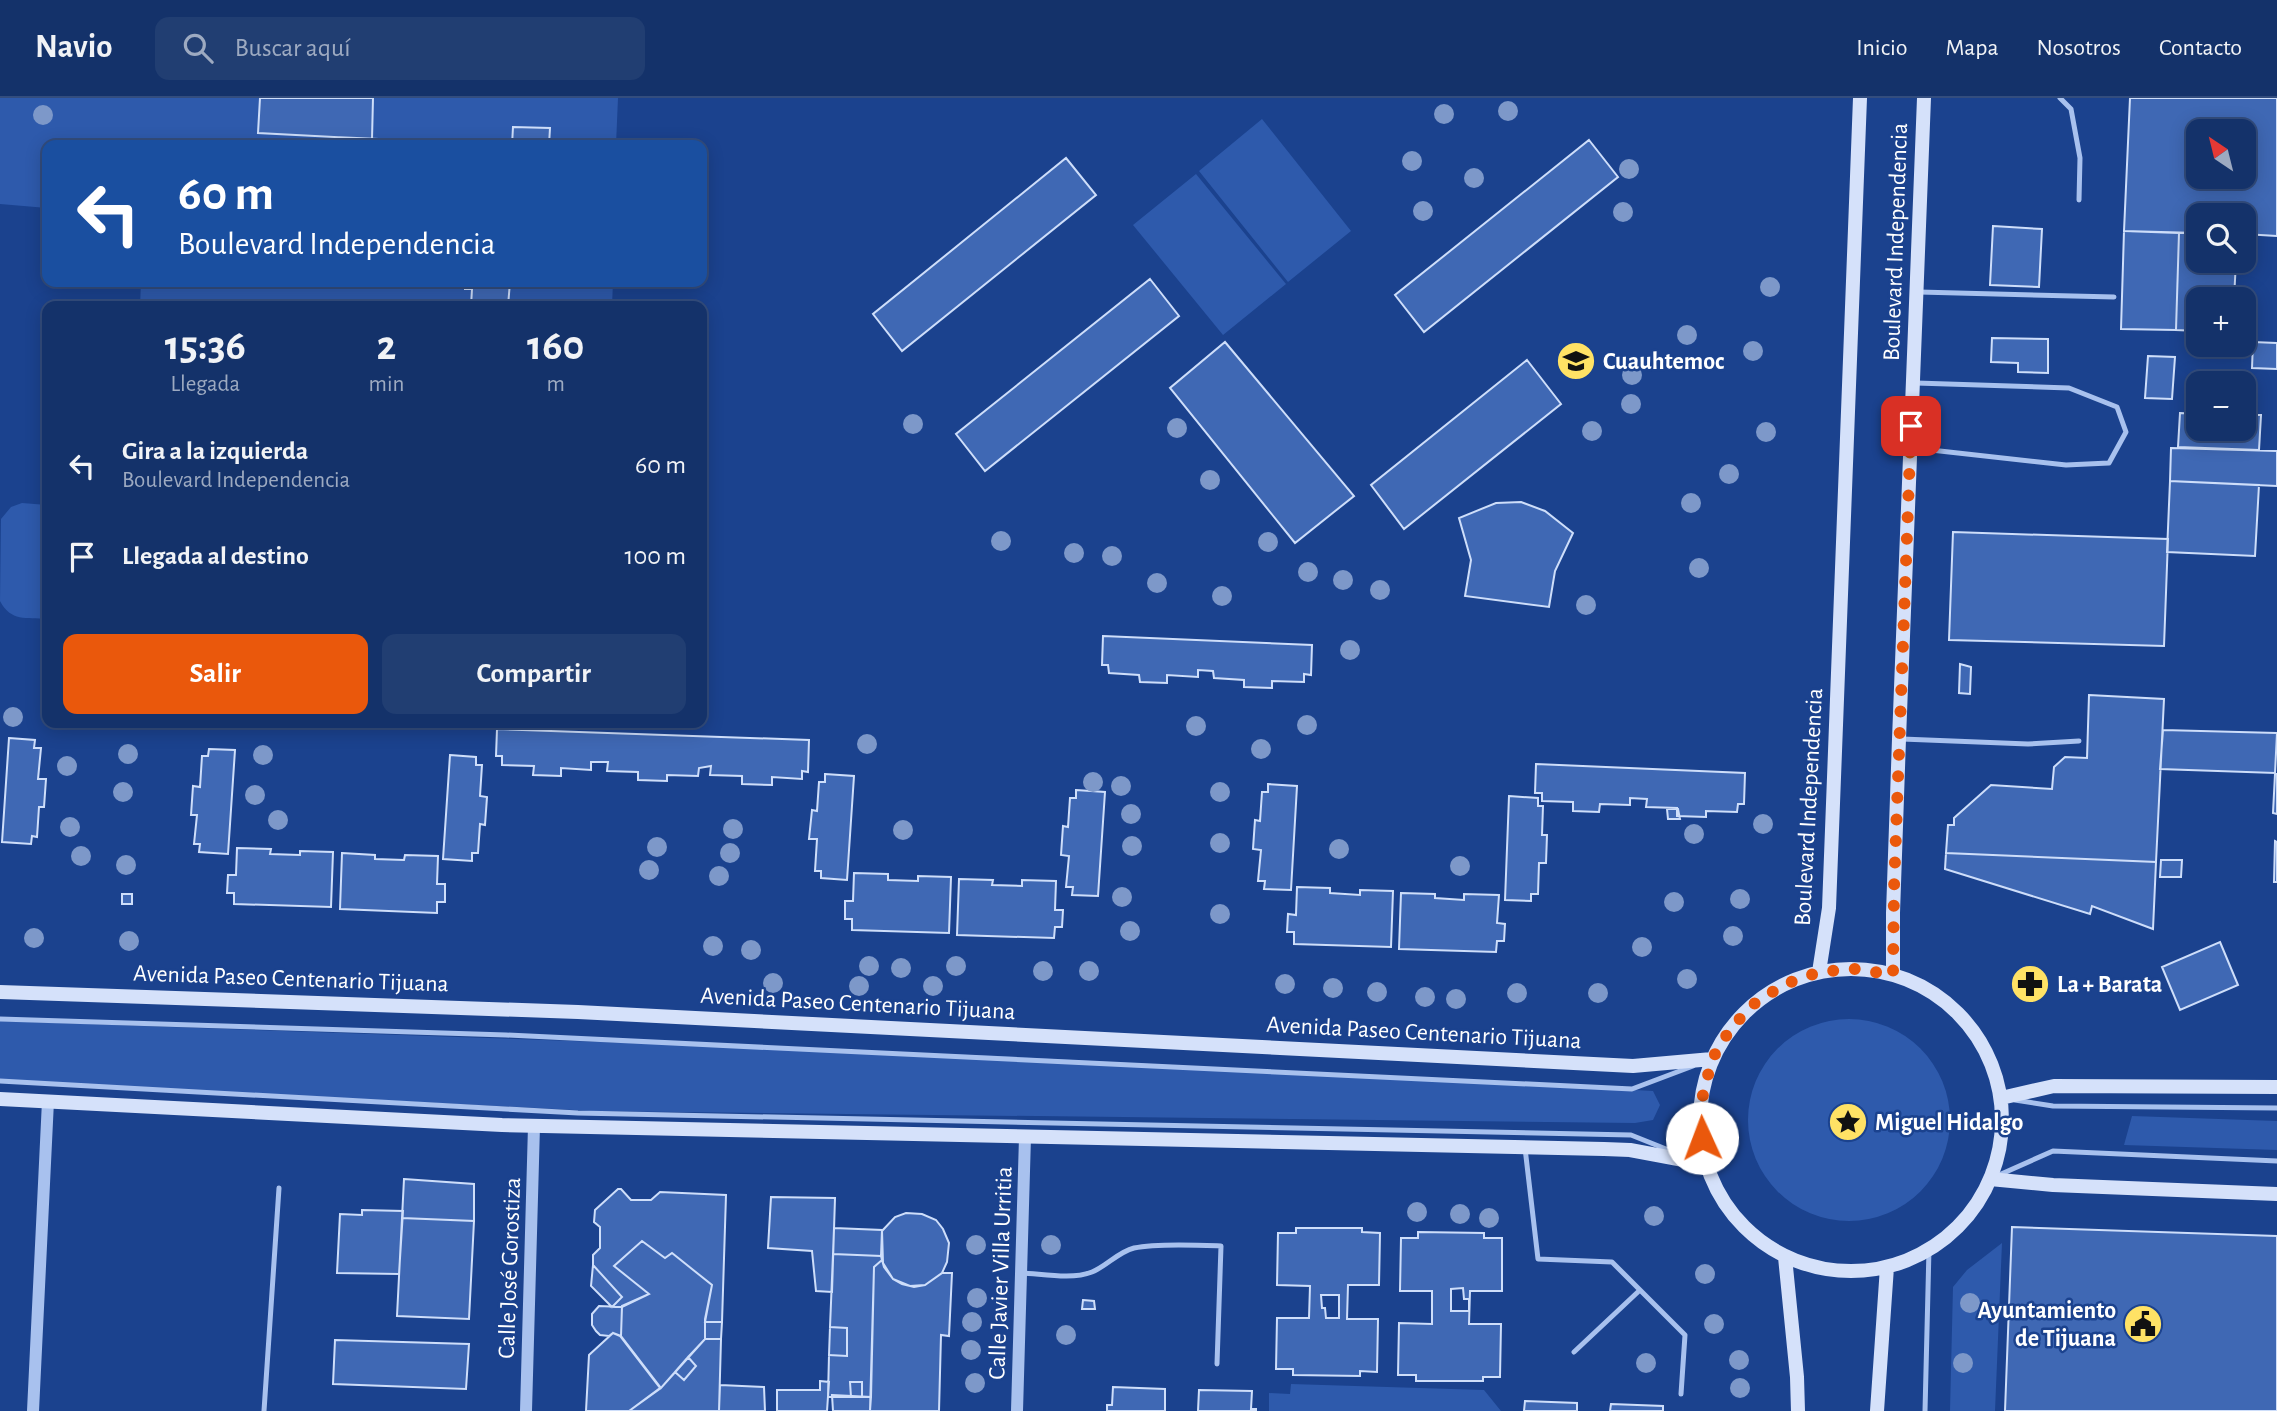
<!DOCTYPE html>
<html lang="es">
<head>
<meta charset="utf-8">
<style>
	body { margin:0; font-family:"Alegreya Sans",sans-serif; background:#213e72; color:#f1f3f6; height:100vh; display:flex; flex-direction:column; font-size:26px; white-space:nowrap }
	* { box-sizing:border-box; margin:0 }
	p { font-size:23px; color:#9daac1 }
	.icon { flex:none; width:38px; height:38px; fill:none; stroke:currentColor; stroke-width:2; stroke-linecap:round; stroke-linejoin:round }
	.map { position:relative; flex:1; overflow:hidden }
	.details { position:absolute; left:42px; top:203px; width:665px; height:427px; display:flex; flex-direction:column; background:#14326a; border-radius:14px; box-shadow:0 4px 18px #0003,0 0 0 2px #334d7e }
	.details>* { flex:none }
	.banner { position:absolute; left:42px; top:42px; width:665px; height:147px; border-radius:14px; box-shadow:0 4px 18px #0003,0 0 0 2px #334d7e; background:#1a4fa0; color:#fff; overflow:hidden }
	.needle { width:46px; rotate:325deg }
	.buttons { position:absolute; left:2186px; top:21px; display:grid; gap:14px }
	.buttons a { display:grid; place-items:center; width:70px; height:70px; border-radius:14px; background:#14326a; box-shadow:0 4px 18px #0003,0 0 0 2px #334d7e; font-size:35px }
	.pin { position:absolute; display:grid; place-items:center; width:60px; height:60px; color:#fff; margin:-30px; border-radius:14px; box-shadow:0 4px 10px #0006 }
	.me { position:absolute; width:77px; margin:-38px; rotate:358deg; stroke-linejoin:round; filter:drop-shadow(0 0 5px #0008) }
	.turn { display:flex; align-items:center; gap:24px; height:147px; padding:0 21px; font-size:32px }
	.turn .icon { width:91px; height:91px; stroke-width:2.5 }
	.turn b { display:block; font-size:49px; line-height:60px }
	.eta { display:flex; justify-content:space-evenly; align-items:center; height:119px; text-align:center }
	.eta b { font-size:42px; font-weight:700; line-height:49px }
	.primary-button { display:flex; gap:14px; margin-top:auto; padding:14px 21px }
	.primary-button a { flex:1; height:80px; border-radius:14px; background:#ea580c; color:#fff; font-size:28px; font-weight:700; line-height:80px; text-align:center }
	.primary-button a+a { background:#213e72; color:#f1f3f6 }
	ul { padding:0; list-style:none }
	li { display:flex; align-items:center; gap:21px; height:91px; padding:0 21px }
	li div { flex:1 }
	li b { display:block; font-size:26px }
	li em { font-style:normal }
	header { display:flex; align-items:center; gap:42px; box-sizing:border-box; height:98px; padding:0 35px; background:#14326a; border-bottom:2px solid #334d7e }
	header strong { font-size:33px }
	nav { display:flex; gap:38px; margin-inline-start:auto; font-size:24px }
	.search { width:490px; height:63px; background:#213e72; display:flex; align-items:center; gap:18px; box-sizing:border-box; padding:0 24px; border-radius:14px; color:#9daac1; font-size:26px }
	.map>svg:first-child { display:block }
	.green { fill:#2e5aac }
	.building { fill:#3f68b4; stroke:#cedefa; stroke-width:2; fill-rule:evenodd }
	.lines { fill:none; stroke-linecap:round; stroke-linejoin:round }
	.service { stroke:#a8c1ee; stroke-width:5 }
	.tertiary { stroke:#a8c1ee; stroke-width:12 }
	.secondary { stroke:#d5e1fa; stroke-width:14 }
	.tree { fill:#7d98c9 }
	.route { stroke:#ea580c; stroke-width:12; stroke-dasharray:0 21.6 }
	.labels { text-anchor:middle; stroke-width:5; stroke-linejoin:round; paint-order:stroke }
	.street-label { font-size:24px; fill:#fff; stroke:#1b428e }
	.poi-label { font-size:24px; font-weight:bold; fill:#fff; stroke:#1b428e; text-anchor:start }
</style>
</head>
<body>
<header>
<strong>Navio</strong>
<div class="search"><svg class="icon" aria-label="search" viewBox="0 0 24 24"><circle cx="10" cy="10" r="6"/><path d="M15 15l6 6"/></svg>Buscar aquí</div>
<nav><a>Inicio</a><a>Mapa</a><a>Nosotros</a><a>Contacto</a></nav>
</header>
<div class="map">
<svg width="2277" height="1313" viewBox="0 0 2277 1313">
	<rect width="100%" height="100%" fill="#1b428e"/>
	<!-- green -->
	<path class="green" d="M0 0H618L616 47H47V110L0 106Z
		M1262 21 1351 133 1288 184 1199 73Z
		M1196 76 1286 186 1223 237 1133 127Z
		M141 184H613L612 208H140Z
		M22 405 47 407V521C26 519 11 524 0 503L1 421 11 409Z
		M1748 1022a101 101 0 1 1 202 0a101 101 0 1 1-202 0Z
		M0 923 999 958 1653 993 1660 1007 1653 1022 1635 1025 593 1013 30 984 0 982Z
		M2132 1018 2277 1023V1052L2124 1047Z
		M2002 1145 1995 1313H1950L1953 1189 1967 1172Z
		M1291 1286 1484 1292 1501 1313H1269V1295L1290 1296Z"/>
	<!-- building -->
	<path class="building" d="M260 0H373L372 41 258 35Z
		M2130 0H2277V138L2244 136V117H2198V135L2124 133ZM2198 33H2244V79H2198Z
		M513 29 550 30 549 47H512Z
		M334 39 378 41V47H333Z
		M1589 42 1618 79 1424 234 1395 197Z
		M1066 60 1096 97 902 253 873 216Z
		M1993 128 2042 131 2039 189 1990 187Z
		M2124 133 2179 135 2176 232 2121 231Z
		M2179 135H2198V163H2236L2234 201H2198V233L2176 232Z
		M1150 181 1179 218 985 373 956 336Z
		M465 184H510L508 208H471L472 191H465Z
		M1992 240 2048 241V275L2018 274V265L1991 264Z
		M1225 244 1354 398 1295 445 1170 290Z
		M2253 244 2277 245V271L2252 270Z
		M2148 258 2175 259 2172 301 2145 300Z
		M1527 262 1561 306 1404 431 1371 387Z
		M2180 315 2198 316V331H2244V317H2261L2259 352 2178 349Z
		M2171 350 2277 353V388L2170 383Z
		M2170 383 2259 387 2255 458 2167 454Z
		M1521 404 1545 413 1573 435 1555 473 1549 509 1465 498 1471 462 1459 420 1496 405Z
		M1953 434 2168 441 2164 548 1949 542Z
		M1103 538 1312 547 1311 577 1304 576V584L1272 583V590L1244 589V582L1214 580 1213 573 1198 572V579L1167 577V585L1140 584 1139 577 1109 575 1108 567H1102Z
		M1960 566 1971 569 1970 596 1959 595Z
		M2089 597 2164 601 2156 764 1946 755 1948 727H1954V720L1991 687 2052 691 2054 669 2065 659 2087 660Z
		M497 631 809 642 808 674 802 673V681L772 679V687L742 686V678L710 677 711 668 699 670 698 678 667 677V683L638 682V674L607 673 608 664H591V672L561 670V678L533 677 534 668 502 667V658H496Z
		M2163 632 2277 635 2275 675 2160 671Z
		M9 640 35 642 34 650H41L38 681H46L44 709H39L37 739 32 738 31 746 2 744Z
		M209 651 235 652 228 756 199 754 200 746H194L197 717H191L193 688 200 689 202 658H208Z
		M450 657 476 659V667H482L480 698 487 699 485 727 480 726 478 755H472V763L443 761Z
		M1536 666 1745 675 1744 706H1738L1737 714 1706 713V719L1677 718V710L1646 709 1647 701 1630 700V707L1600 706 1599 714 1573 713V704L1542 703V695H1535Z
		M825 676 854 678 847 782 821 780V773H815L817 741H809L812 712 817 713 819 684H825Z
		M2275 676H2277V716L2273 715Z
		M1268 686 1297 688 1291 792 1264 791 1265 783H1258L1261 752 1253 751 1255 722 1260 723 1262 694H1268Z
		M1076 692 1105 694 1098 798 1072 797 1073 789H1066L1069 758 1061 757 1063 728 1068 729 1070 700H1076Z
		M1509 698 1538 700V708H1543L1542 737H1547L1546 765H1539L1538 796H1531V803L1505 802Z
		M1667 711H1678L1680 721H1668Z
		M2275 743 2277 744V784H2274Z
		M237 750 271 751 270 756 300 757V753L333 754 331 809 234 806V795H227L228 777H236Z
		M342 755 375 757V761L404 762 405 757 438 758 437 786H445V804H437V815L340 811Z
		M1946 755 2156 764 2153 831 2092 808 2090 816 1945 771Z
		M2161 762H2182L2181 779H2160Z
		M854 775 888 776V782L918 783V778L951 779 949 835 852 832V821H845V803H853Z
		M959 781 993 782 992 787 1022 788V782L1056 783 1055 812H1063L1062 829H1055L1054 840 957 837Z
		M1297 789 1330 790V795L1360 797V792L1393 793 1391 849 1294 846V834H1287L1288 816 1296 817Z
		M1401 795 1435 796V800L1464 802V796L1499 797 1497 825 1505 826 1504 843H1497L1496 854 1399 851Z
		M122 796H132V806H122Z
		M2220 844 2238 887 2180 912 2162 869Z
		M404 1081 474 1086V1123L402 1120Z
		M618 1091H621L631 1102H651L660 1094 726 1097 722 1224H705L712 1187 672 1155 665 1160 642 1143 614 1168 649 1196 622 1209H612L622 1199 593 1167V1157L600 1150V1129L594 1124 595 1112Z
		M771 1099 835 1100 832 1194 816 1193 812 1153 768 1150Z
		M362 1112 403 1113 399 1176 337 1175 340 1116 362 1117Z
		M906 1115 922 1116 936 1122 943 1131 949 1145 947 1164 942 1175 925 1187 914 1189 902 1186 893 1181 883 1165 882 1133 895 1119Z
		M402 1120 474 1123 469 1221 397 1218Z
		M2012 1129 2277 1138V1313H2005Z
		M834 1130 882 1132 881 1158 833 1156Z
		M1296 1130H1362V1134L1380 1135 1379 1187H1348L1347 1221H1378L1377 1274 1360 1273V1278L1293 1277V1271H1276L1277 1220H1309L1310 1188 1277 1187 1278 1135H1296Z
		M1418 1134 1484 1135V1140H1502V1193H1470L1469 1226H1501L1500 1279H1483V1283H1416V1277H1398L1399 1225 1432 1226V1193H1400L1401 1140H1418Z
		M642 1143 665 1160 672 1155 712 1187 705 1221V1241L661 1290 621 1238 622 1208 649 1196 614 1168Z
		M833 1156 881 1158 882 1162 874 1169 871 1299H862V1284H850L851 1299H828L829 1257 847 1258V1230L830 1229Z
		M882 1162 884 1169 893 1181 910 1188 925 1187 942 1175H952L949 1238 941 1237 939 1313H870L874 1169Z
		M593 1167 622 1199 612 1209 591 1188Z
		M1463 1190 1464 1201H1469V1213H1451V1191Z
		M1321 1197H1339V1220H1326L1325 1210H1322Z
		M1083 1202 1094 1203 1095 1211H1082Z
		M599 1208 622 1209 621 1238 613 1235 609 1238 600 1237 596 1233 592 1227V1216Z
		M705 1224H722L721 1241H705Z
		M830 1229 847 1230V1258L829 1257Z
		M613 1235 620 1238 660 1290 629 1313H586L589 1257Z
		M705 1241H721L719 1313H629L661 1290 675 1274 684 1282 696 1268 688 1259Z
		M335 1242 469 1246 466 1291 333 1286Z
		M688 1259 696 1268 684 1282 675 1274Z
		M820 1283 829 1284 827 1313H777V1292H820Z
		M850 1284H862V1299H851Z
		M720 1287 764 1289 765 1313H719Z
		M1113 1289 1165 1291V1313H1107V1307H1112Z
		M1199 1292 1252 1293 1251 1311H1256V1313H1198Z
		M832 1297 871 1299 870 1313H833Z
		M1525 1303 1577 1305V1313H1524Z
		M1611 1306 1663 1308V1313H1610Z"/>
	<g class="lines">
		<!-- service -->
		<path class="service" d="M2060 0 2071 11 2080 60 2079 102
			M1919 194 2114 199
			M1913 350 2066 367 2109 365 2126 334 2117 309 2069 290 1916 285
			M1902 641 2028 646 2079 643
			M0 921 506 937 1632 991 1693 968
			M0 983 578 1015 1631 1037 1676 1055
			M2015 1002 2053 1008 2277 1010
			M1525 1050 1538 1161 1612 1164 1685 1237 1681 1296
			M1999 1077 2053 1053 2277 1063
			M1022 1175C1043 1176 1072 1182 1092 1174 1107 1168 1118 1154 1134 1150 1157 1145 1197 1147 1221 1148L1217 1266
			M1574 1254 1640 1192
			M264 1313 279 1090
			M1925 1313 1929 1151"/>
		<!-- tertiary -->
		<path class="tertiary" d="M33 1313 48 1003
			M526 1313 534 1028
			M1017 1313 1025 1039"/>
		<!-- secondary -->
		<path class="secondary" d="M1700 1022a151 151 0 1 1 302 0a151 151 0 1 1-302 0Z
			M1819 874 1829 810 1860 0
			M1893 877V815L1899 641 1924 0
			M0 894 578 914 1633 968 1712 961
			M2001 1000 2054 988 2277 989
			M0 1001 502 1027 1604 1051 1630 1052 1705 1066
			M1990 1081 2053 1087 2277 1096
			M1785 1159 1797 1279 1798 1313
			M1877 1313 1887 1169"/>
	</g>
	<!-- trees -->
	<g class="tree">
		<circle cx="1508" cy="13" r="10"/>
		<circle cx="1444" cy="16" r="10"/>
		<circle cx="43" cy="17" r="10"/>
		<circle cx="1412" cy="63" r="10"/>
		<circle cx="1629" cy="71" r="10"/>
		<circle cx="1474" cy="80" r="10"/>
		<circle cx="1423" cy="113" r="10"/>
		<circle cx="1623" cy="114" r="10"/>
		<circle cx="1770" cy="189" r="10"/>
		<circle cx="1687" cy="237" r="10"/>
		<circle cx="1753" cy="253" r="10"/>
		<circle cx="1632" cy="277" r="10"/>
		<circle cx="1631" cy="306" r="10"/>
		<circle cx="913" cy="326" r="10"/>
		<circle cx="1177" cy="330" r="10"/>
		<circle cx="1592" cy="333" r="10"/>
		<circle cx="1766" cy="334" r="10"/>
		<circle cx="1729" cy="376" r="10"/>
		<circle cx="1210" cy="382" r="10"/>
		<circle cx="1691" cy="405" r="10"/>
		<circle cx="1001" cy="443" r="10"/>
		<circle cx="1268" cy="444" r="10"/>
		<circle cx="1074" cy="455" r="10"/>
		<circle cx="1112" cy="458" r="10"/>
		<circle cx="1699" cy="470" r="10"/>
		<circle cx="1308" cy="474" r="10"/>
		<circle cx="1343" cy="482" r="10"/>
		<circle cx="1157" cy="485" r="10"/>
		<circle cx="1380" cy="492" r="10"/>
		<circle cx="1222" cy="498" r="10"/>
		<circle cx="1586" cy="507" r="10"/>
		<circle cx="1350" cy="552" r="10"/>
		<circle cx="13" cy="619" r="10"/>
		<circle cx="1307" cy="627" r="10"/>
		<circle cx="1196" cy="628" r="10"/>
		<circle cx="867" cy="646" r="10"/>
		<circle cx="1261" cy="651" r="10"/>
		<circle cx="128" cy="656" r="10"/>
		<circle cx="263" cy="657" r="10"/>
		<circle cx="67" cy="668" r="10"/>
		<circle cx="1093" cy="684" r="10"/>
		<circle cx="1121" cy="688" r="10"/>
		<circle cx="123" cy="694" r="10"/>
		<circle cx="1220" cy="694" r="10"/>
		<circle cx="255" cy="697" r="10"/>
		<circle cx="1131" cy="716" r="10"/>
		<circle cx="278" cy="722" r="10"/>
		<circle cx="1763" cy="726" r="10"/>
		<circle cx="70" cy="729" r="10"/>
		<circle cx="733" cy="731" r="10"/>
		<circle cx="903" cy="732" r="10"/>
		<circle cx="1694" cy="736" r="10"/>
		<circle cx="1220" cy="745" r="10"/>
		<circle cx="1132" cy="748" r="10"/>
		<circle cx="657" cy="749" r="10"/>
		<circle cx="1339" cy="751" r="10"/>
		<circle cx="730" cy="755" r="10"/>
		<circle cx="81" cy="758" r="10"/>
		<circle cx="126" cy="767" r="10"/>
		<circle cx="1460" cy="768" r="10"/>
		<circle cx="649" cy="772" r="10"/>
		<circle cx="719" cy="778" r="10"/>
		<circle cx="1122" cy="799" r="10"/>
		<circle cx="1740" cy="801" r="10"/>
		<circle cx="1674" cy="804" r="10"/>
		<circle cx="1220" cy="816" r="10"/>
		<circle cx="1130" cy="833" r="10"/>
		<circle cx="1733" cy="838" r="10"/>
		<circle cx="34" cy="840" r="10"/>
		<circle cx="129" cy="843" r="10"/>
		<circle cx="713" cy="848" r="10"/>
		<circle cx="1642" cy="849" r="10"/>
		<circle cx="751" cy="852" r="10"/>
		<circle cx="869" cy="868" r="10"/>
		<circle cx="956" cy="868" r="10"/>
		<circle cx="901" cy="870" r="10"/>
		<circle cx="1043" cy="873" r="10"/>
		<circle cx="1089" cy="873" r="10"/>
		<circle cx="1687" cy="881" r="10"/>
		<circle cx="773" cy="885" r="10"/>
		<circle cx="1285" cy="886" r="10"/>
		<circle cx="859" cy="888" r="10"/>
		<circle cx="933" cy="888" r="10"/>
		<circle cx="1333" cy="890" r="10"/>
		<circle cx="1377" cy="894" r="10"/>
		<circle cx="1517" cy="895" r="10"/>
		<circle cx="1598" cy="895" r="10"/>
		<circle cx="1425" cy="899" r="10"/>
		<circle cx="1456" cy="901" r="10"/>
		<circle cx="1417" cy="1114" r="10"/>
		<circle cx="1460" cy="1116" r="10"/>
		<circle cx="1654" cy="1118" r="10"/>
		<circle cx="1489" cy="1120" r="10"/>
		<circle cx="976" cy="1147" r="10"/>
		<circle cx="1051" cy="1147" r="10"/>
		<circle cx="1705" cy="1176" r="10"/>
		<circle cx="977" cy="1200" r="10"/>
		<circle cx="1970" cy="1205" r="10"/>
		<circle cx="972" cy="1224" r="10"/>
		<circle cx="1714" cy="1226" r="10"/>
		<circle cx="1066" cy="1237" r="10"/>
		<circle cx="971" cy="1252" r="10"/>
		<circle cx="1739" cy="1262" r="10"/>
		<circle cx="1646" cy="1265" r="10"/>
		<circle cx="1963" cy="1265" r="10"/>
		<circle cx="975" cy="1285" r="10"/>
		<circle cx="1740" cy="1290" r="10"/>
	</g>
	<g class="lines">
		<!-- route -->
		<path class="route" d="M1702 1040 1699 1013 1712 961 1731 930 1755 905 1785 886 1819 874 1856 871 1893 877 1894 790 1911 328"/>
	</g>
	<!-- icons -->
	<defs>
		<g id="school-disc" transform="scale(2.0125)"><circle r="9.5" fill="#ffe265" stroke="#1b428e"/><path d="M0-5L7-2L0 1L-7-2ZM-4 1L0 2.5L4 1V4Q0 6-4 4Z" fill="#111"/></g>
		<g id="pharmacy-disc" transform="scale(2.0125)"><circle r="9.5" fill="#ffe265" stroke="#1b428e"/><path d="M-2-6h4v4h4v4h-4v4h-4v-4h-4v-4h4Z" fill="#111"/></g>
		<g id="sight-disc" transform="scale(2.0125)"><circle r="9.5" fill="#ffe265" stroke="#1b428e"/><path d="M0-6L1.8-2.2L6-1.7L2.9 1.2L3.7 5.4L0 3.3L-3.7 5.4L-2.9 1.2L-6-1.7L-1.8-2.2Z" fill="#111"/></g>
		<g id="civic-disc" transform="scale(2.0125)"><circle r="9.5" fill="#ffe265" stroke="#1b428e"/><path d="M-.6-6.5H3V-4.5H.6V-3L4-1V1h2V6H-6V1h2V-1L-.6-3ZM-1.2 2.5V6h2.4V2.5Z" fill="#111"/></g>
	</defs>
	<g fill-rule="evenodd">
		<use href="#school-disc" x="1576" y="263"/>
		<use href="#pharmacy-disc" x="2030" y="886"/>
		<use href="#sight-disc" x="1848" y="1024"/>
		<use href="#civic-disc" x="2143" y="1226"/>
	</g>
	<g class="labels">
		<!-- street labels -->
		<g class="street-label">
			<text transform="translate(1895 144) rotate(-88)" y="8">Boulevard Independencia</text>
			<text transform="translate(1808 709) rotate(-87)" y="8">Boulevard Independencia</text>
			<text transform="translate(291 880) rotate(2)" y="8">Avenida Paseo Centenario Tijuana</text>
			<text transform="translate(858 905) rotate(3)" y="8">Avenida Paseo Centenario Tijuana</text>
			<text transform="translate(1424 934) rotate(3)" y="8">Avenida Paseo Centenario Tijuana</text>
			<text transform="translate(509 1170) rotate(-88)" y="8">Calle José Gorostiza</text>
			<text transform="translate(1000 1175) rotate(-88)" y="8">Calle Javier Villa Urritia</text>
		</g>
		<!-- poi labels -->
		<g class="poi-label">
			<text x="1603" y="271">Cuauhtemoc</text>
			<text x="2057" y="894">La + Barata</text>
			<text x="1875" y="1032">Miguel Hidalgo</text>
			<text x="2116" y="1220" text-anchor="end">Ayuntamiento<tspan x="2116" dy="28">de Tijuana</tspan></text>
		</g>
	</g>
</svg>
<div class="buttons">
<a><svg class="needle" viewBox="-14 -14 28 28"><path d="M0-13l5 13h-10z" fill="#e53935"/><path d="M0 13l5-13h-10z" fill="#9daac1"/></svg></a>
<a><svg class="icon" aria-label="search" viewBox="0 0 24 24"><circle cx="10" cy="10" r="6"/><path d="M15 15l6 6"/></svg></a>
<a>+</a>
<a>−</a>
</div>
<div class="pin" style="left:1911px;top:328px;background:#d93025"><svg class="icon" aria-label="arrive" viewBox="0 0 24 24"><path d="M6 21V4h12l-3 4 3 4H6"/></svg></div>
<svg class="me" style="left:1702px;top:1040px" viewBox="-20 -20 40 40"><circle r="19" fill="#fff"/><path d="M0-13L10 11 0 6-10 11z" fill="#ea580c"/></svg>
<div class="banner">
<div class="turn"><svg class="icon" aria-label="left" viewBox="0 0 24 24"><path d="M17 20v-9H6M10 6l-5 5 5 5"/></svg><div><b>60 m</b>Boulevard Independencia</div></div>
</div>
<section class="details">
<div class="eta">
<div><b>15:36</b><p>Llegada</p></div>
<div><b>2</b><p>min</p></div>
<div><b>160</b><p>m</p></div>
</div>
<ul>
<li><svg class="icon" aria-label="left" viewBox="0 0 24 24"><path d="M17 20v-9H6M10 6l-5 5 5 5"/></svg><div><b>Gira a la izquierda</b><p>Boulevard Independencia</p></div><em>60 m</em></li>
<li><svg class="icon" aria-label="arrive" viewBox="0 0 24 24"><path d="M6 21V4h12l-3 4 3 4H6"/></svg><div><b>Llegada al destino</b></div><em>100 m</em></li>
</ul>
<div class="primary-button"><a>Salir</a><a>Compartir</a></div>
</section>
</div>
</body>
</html>
